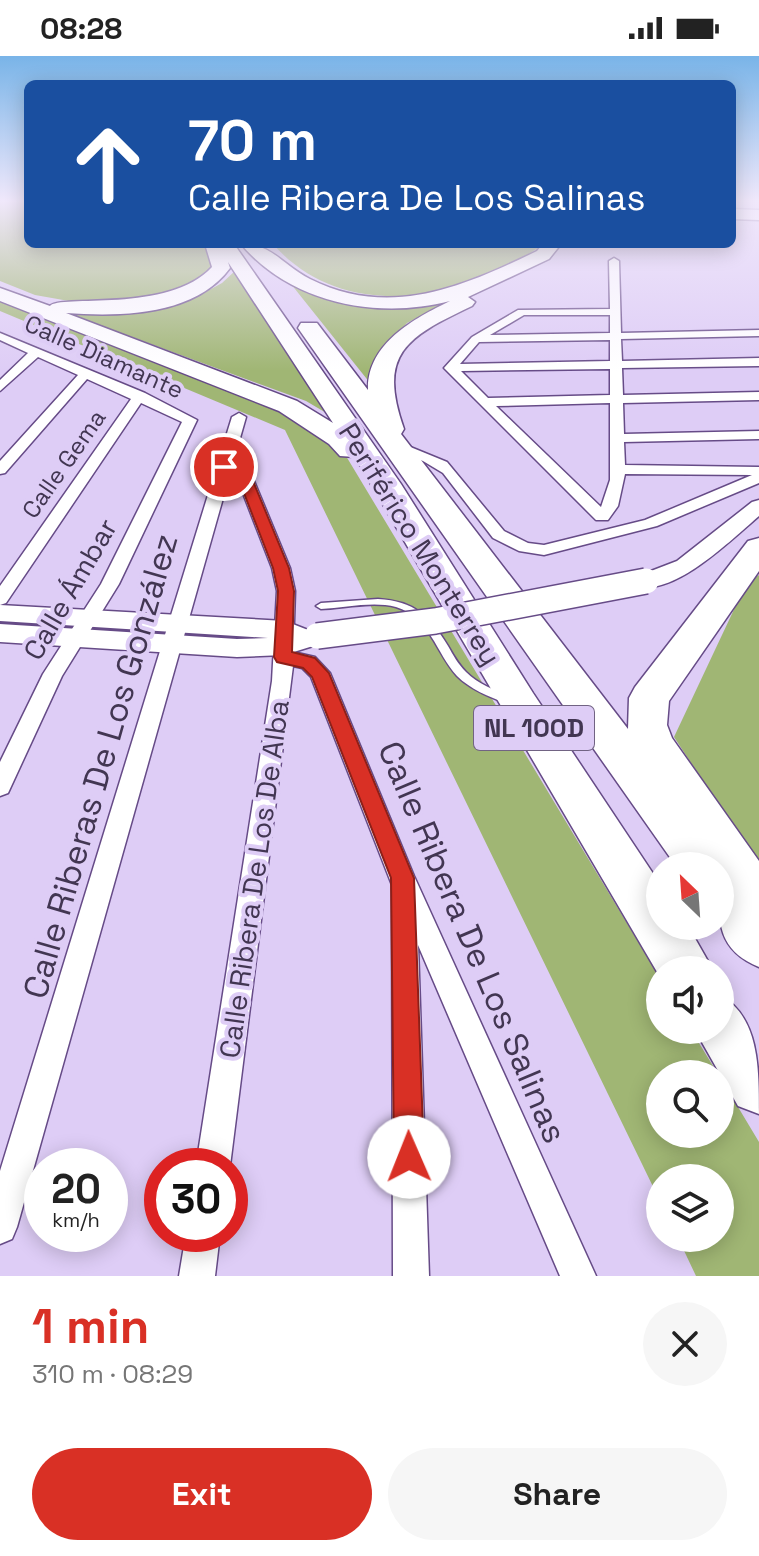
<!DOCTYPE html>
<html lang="en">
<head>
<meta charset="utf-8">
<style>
	body { margin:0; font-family:"Space Grotesk",sans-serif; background:#f6f6f6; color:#222; height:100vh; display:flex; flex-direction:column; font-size:30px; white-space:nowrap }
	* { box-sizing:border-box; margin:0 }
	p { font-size:26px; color:#767676 }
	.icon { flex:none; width:44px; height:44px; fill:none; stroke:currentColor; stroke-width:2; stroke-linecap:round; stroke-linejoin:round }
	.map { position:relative; height:1220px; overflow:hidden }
	.side { display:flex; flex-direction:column; background:#fff; flex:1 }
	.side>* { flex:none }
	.top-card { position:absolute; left:24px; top:24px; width:712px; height:168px; border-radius:12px; box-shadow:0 4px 20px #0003; background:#1a4fa0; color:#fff; overflow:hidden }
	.needle { width:52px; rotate:335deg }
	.tools { position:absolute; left:646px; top:796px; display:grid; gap:16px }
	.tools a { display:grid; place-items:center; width:88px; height:88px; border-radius:50%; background:#fff; box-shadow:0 4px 20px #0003; font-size:40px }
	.speed { position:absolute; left:24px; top:1092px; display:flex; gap:16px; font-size:40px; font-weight:700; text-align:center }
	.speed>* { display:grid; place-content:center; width:104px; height:104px; border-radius:50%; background:#fff; box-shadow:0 4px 20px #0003; line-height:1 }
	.speed small { font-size:20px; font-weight:400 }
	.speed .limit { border:12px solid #d22; background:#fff; color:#111 }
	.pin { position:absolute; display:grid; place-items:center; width:68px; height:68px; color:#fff; margin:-34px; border:4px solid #fff; border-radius:50%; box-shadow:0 2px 8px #0007 }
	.me { position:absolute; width:88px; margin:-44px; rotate:359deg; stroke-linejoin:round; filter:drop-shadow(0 0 6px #0008) }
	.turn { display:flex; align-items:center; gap:28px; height:168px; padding:0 32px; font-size:36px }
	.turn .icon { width:104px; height:104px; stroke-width:2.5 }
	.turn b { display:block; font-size:56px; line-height:68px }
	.round { display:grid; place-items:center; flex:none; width:84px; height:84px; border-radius:42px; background:#f6f6f6 }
	.headline { display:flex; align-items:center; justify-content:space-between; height:136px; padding:0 32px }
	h1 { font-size:48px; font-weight:700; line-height:60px; color:#d93025 }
	.cta { display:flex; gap:16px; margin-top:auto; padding:16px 32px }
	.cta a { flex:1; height:92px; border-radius:48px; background:#d93025; color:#fff; font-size:32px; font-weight:700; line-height:92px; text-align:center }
	.cta a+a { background:#f6f6f6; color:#222 }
	.status { display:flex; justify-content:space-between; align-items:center; height:56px; padding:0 40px; background:#fff; direction:ltr }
	.status svg { height:22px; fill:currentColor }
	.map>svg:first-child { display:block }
	.green { fill:#a0b674 }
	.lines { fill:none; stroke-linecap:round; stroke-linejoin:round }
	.service-casing { stroke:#664b87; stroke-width:3 }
	.minor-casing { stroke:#664b87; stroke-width:3 }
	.tertiary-casing { stroke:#664b87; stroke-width:3 }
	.motorway-casing { stroke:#664b87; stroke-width:3 }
	.service { fill:#fff; fill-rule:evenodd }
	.minor { fill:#fff; fill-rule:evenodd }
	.tertiary { fill:#fff; fill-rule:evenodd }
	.motorway { fill:#fff; fill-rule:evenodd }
	.tertiary-bridge-casing { stroke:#664b87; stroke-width:28; stroke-linecap:butt }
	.tertiary-bridge { stroke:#fff; stroke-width:25 }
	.route { fill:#d93025; stroke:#8d1f18; stroke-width:2 }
	.labels { text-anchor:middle; stroke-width:8; stroke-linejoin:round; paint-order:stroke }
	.far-street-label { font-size:24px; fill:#423652; stroke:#decdf6 }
	.shield { fill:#decdf6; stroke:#716383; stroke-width:2 }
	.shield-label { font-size:26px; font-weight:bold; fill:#423652 }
	.street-label { font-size:28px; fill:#423652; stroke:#decdf6 }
	.near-street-label { font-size:34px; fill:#423652; stroke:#decdf6 }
</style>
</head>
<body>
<div class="status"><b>08:28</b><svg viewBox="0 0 49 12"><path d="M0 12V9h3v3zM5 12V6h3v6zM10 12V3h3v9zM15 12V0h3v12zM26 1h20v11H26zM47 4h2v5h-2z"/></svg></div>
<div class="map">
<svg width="759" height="1220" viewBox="0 0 759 1220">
	<rect width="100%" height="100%" fill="#decdf6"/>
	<!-- green -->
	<path class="green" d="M0 144H28V188H208L215 213 170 240 86 248 35 239 0 225Z
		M273 188H542V189C465 246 343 268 273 188Z
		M236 214 328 358 306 345 42 248 81 257 172 246 202 238 222 227Z
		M287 223 339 246 460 241 407 267 373 308 374 332Z
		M0 243 289 356 346 400 660 922V974H691L718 1018H660V1078H720V1021L759 1086V1220H696L678 1182H720V1122H660V1145L285 374 0 255Z
		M759 519V811L674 681 746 528Z"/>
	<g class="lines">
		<!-- service casing -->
		<g class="service-casing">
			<path id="service" d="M378 543C414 545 430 560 448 590 453 599 458 608 466 616 478 628 494 634 510 640L511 643 510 646 506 647C489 641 470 633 457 620 436 597 430 561 396 551 372 545 345 552 321 553L316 550 321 547Z"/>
		</g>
		<!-- minor casing -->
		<g class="minor-casing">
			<path id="minor" d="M614 202 619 205 621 277 759 274V280L621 283 622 305 759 302V310L622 312 623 339 759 336V344L623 347 624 378 759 375V383L624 386 625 409 759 411V427L657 470 544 499 519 495 493 482 443 417 423 405 393 394V388H403L447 406 504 475 528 487 544 489 645 464 752 419 625 418 618 450 608 464H596L444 312 472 281 518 254 610 253 609 205ZM524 259H610V277L490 279ZM610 284V305L460 308 479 286ZM610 313V339L488 342 461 315ZM610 347V424L601 451 496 350Z
				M0 277 145 337 197 364 119 528 62 620 8 737 0 740V706L43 618 101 528 182 366 141 347 6 547 0 549V530L131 343 87 323 5 417 0 418V405L78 319 38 301 0 335V324L28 297 0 284Z
				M239 357 246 361 232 410 254 425 290 512 295 535 293 596 315 601 330 617 414 820 596 1220H560L418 889 429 1220H393L392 829 311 621 302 612 293 610 230 1110H196L272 625 277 535 272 512 239 427 229 421 17 1171 12 1183 0 1188V1115L232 361Z
				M186 1178H220L215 1220H179Z"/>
		</g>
		<!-- tertiary casing -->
		<g class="tertiary-casing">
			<path id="tertiary" d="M759 444V460C732 483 675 540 638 530L634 525 638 520 677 505 752 446Z
				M0 549 285 565 308 574H326L329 580 326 586 284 599 237 601 0 586V568L237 583 268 582 0 565Z"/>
		</g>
		<!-- motorway casing -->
		<g class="motorway-casing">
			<path id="motorway" d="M732 153 759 154V164L732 163Z
				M205 188H234L401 428 533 637 660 828V870H688L713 914H660V921L355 401 340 400 329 388 279 355 0 245V232L50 250C59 238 169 258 212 211ZM228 206 333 367 297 345 66 257C120 261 195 260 230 212Z
				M241 188C273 188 282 209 310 223 390 263 463 231 537 195L543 188H561L549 203 468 241 475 246 472 250C407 281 377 297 404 373L401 378 628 673 629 642 635 631 748 485 759 482V515L669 645 667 669 672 682 759 805V911C710 891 720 855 720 810H676L298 272 301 267H317L368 334C367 288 413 263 450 245 377 264 291 247 241 188Z
				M720 939C759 961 759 1011 759 1058L738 1050 695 974H720Z"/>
		</g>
		<!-- service -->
		<use href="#service" class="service"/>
		<!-- minor -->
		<use href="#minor" class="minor"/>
		<!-- tertiary -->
		<use href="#tertiary" class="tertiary"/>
		<!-- motorway -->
		<use href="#motorway" class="motorway"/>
		<!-- tertiary-bridge casing -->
		<g class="tertiary-bridge-casing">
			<path id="tertiary-bridge" d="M317 580 435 565 646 525"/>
		</g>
		<!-- tertiary-bridge -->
		<use href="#tertiary-bridge" class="tertiary-bridge"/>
	</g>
	<!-- sky -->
	<linearGradient id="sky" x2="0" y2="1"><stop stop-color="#79b4e8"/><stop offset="0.46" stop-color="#f0e8fb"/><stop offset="1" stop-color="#f0e8fb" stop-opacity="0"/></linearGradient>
	<rect width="759" height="315" fill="url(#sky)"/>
	<!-- route -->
	<path class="route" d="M219 408H228L253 425 289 512 294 535 292 596 315 602 329 617 414 822 424 1101 420 1111 409 1116 398 1111 394 1101 391 822 312 621 303 612 277 606 274 601 278 535 273 512 240 427 219 414Z"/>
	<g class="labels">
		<!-- far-street labels -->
		<g class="far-street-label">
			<text transform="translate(104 301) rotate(24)" y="8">Calle Diamante</text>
			<text transform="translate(64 408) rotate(-55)" y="8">Calle Gema</text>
		</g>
		<!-- shield labels -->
		<rect class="shield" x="474" y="650" width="120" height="44" rx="6"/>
		<g class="shield-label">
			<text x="534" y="681">NL 100D</text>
		</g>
		<!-- street labels -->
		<g class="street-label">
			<text transform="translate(420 488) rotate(58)" y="10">Periférico Monterrey</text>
			<text transform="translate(70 533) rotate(-60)" y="10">Calle Ámbar</text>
			<text transform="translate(254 823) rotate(-82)" y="10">Calle Ribera De Los De Alba</text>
		</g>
		<!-- near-street labels -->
		<g class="near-street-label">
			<text transform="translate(100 710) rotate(-74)" y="12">Calle Riberas De Los González</text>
			<text transform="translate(473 886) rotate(67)" y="12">Calle Ribera De Los Salinas</text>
		</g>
	</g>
</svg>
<div class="tools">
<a><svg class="needle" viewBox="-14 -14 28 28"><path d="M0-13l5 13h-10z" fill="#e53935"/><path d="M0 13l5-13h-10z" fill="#767676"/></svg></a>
<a><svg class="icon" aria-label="sound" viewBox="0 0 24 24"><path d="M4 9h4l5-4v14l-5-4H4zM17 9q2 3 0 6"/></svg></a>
<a><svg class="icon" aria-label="search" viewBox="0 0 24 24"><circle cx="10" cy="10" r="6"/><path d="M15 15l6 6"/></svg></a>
<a><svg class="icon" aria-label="layers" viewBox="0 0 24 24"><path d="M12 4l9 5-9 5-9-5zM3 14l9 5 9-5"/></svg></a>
</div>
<div class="speed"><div>20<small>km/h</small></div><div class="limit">30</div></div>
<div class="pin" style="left:224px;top:411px;background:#d93025"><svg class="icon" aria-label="arrive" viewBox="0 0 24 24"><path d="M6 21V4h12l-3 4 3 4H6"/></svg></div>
<svg class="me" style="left:409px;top:1101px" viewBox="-20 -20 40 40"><circle r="19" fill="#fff"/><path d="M0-13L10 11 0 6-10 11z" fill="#d93025"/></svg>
<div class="top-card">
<div class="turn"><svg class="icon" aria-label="ahead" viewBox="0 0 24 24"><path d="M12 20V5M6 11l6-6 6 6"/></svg><div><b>70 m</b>Calle Ribera De Los Salinas</div></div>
</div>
</div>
<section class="side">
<div class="headline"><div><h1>1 min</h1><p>310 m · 08:29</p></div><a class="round"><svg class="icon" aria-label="close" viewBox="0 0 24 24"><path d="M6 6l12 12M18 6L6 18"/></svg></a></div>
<div class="cta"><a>Exit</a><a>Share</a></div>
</section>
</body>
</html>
